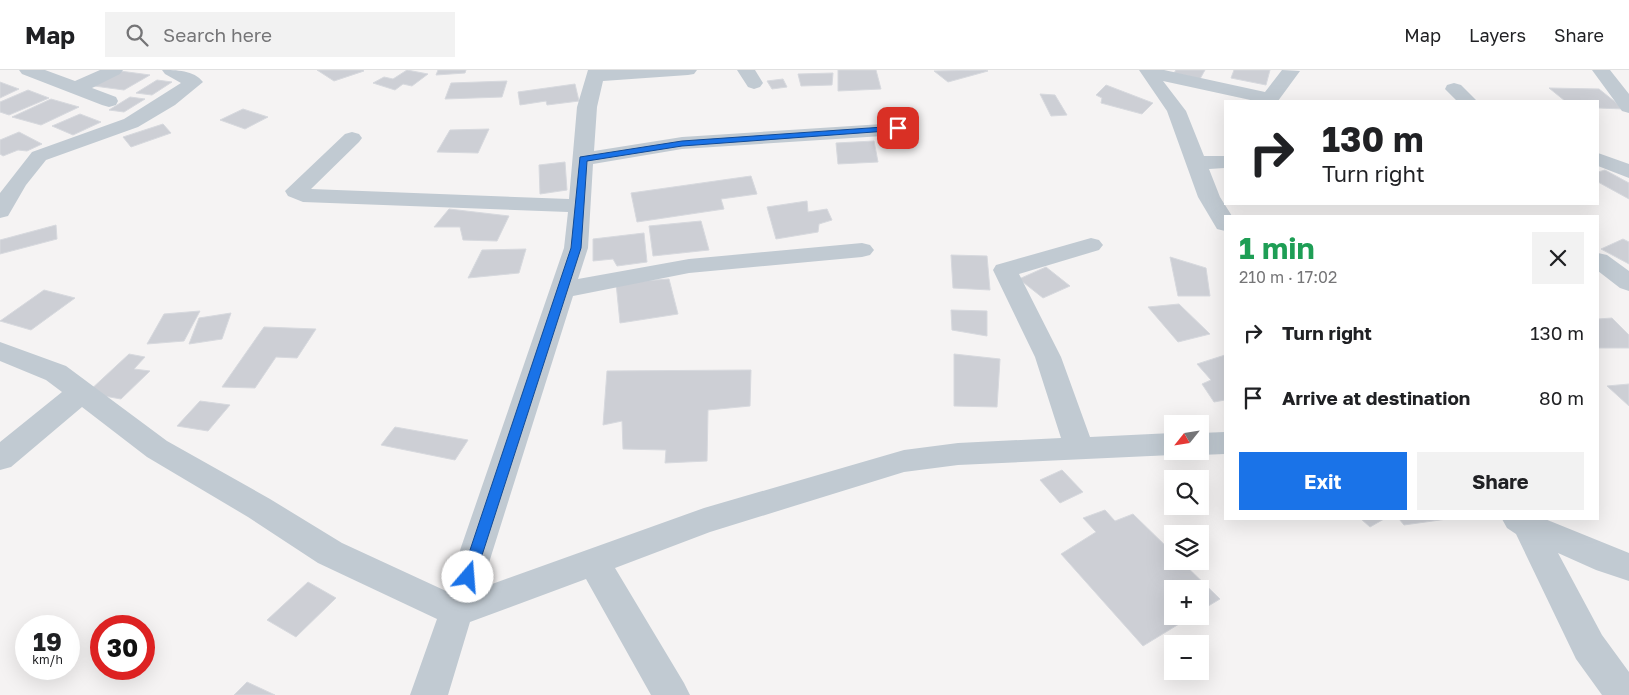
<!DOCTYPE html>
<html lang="en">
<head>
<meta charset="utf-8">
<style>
	body { margin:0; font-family:"Golos Text",sans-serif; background:#f2f2f2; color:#202124; height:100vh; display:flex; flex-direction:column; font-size:19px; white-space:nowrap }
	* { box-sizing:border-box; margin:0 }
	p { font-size:16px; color:#757577 }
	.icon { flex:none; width:28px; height:28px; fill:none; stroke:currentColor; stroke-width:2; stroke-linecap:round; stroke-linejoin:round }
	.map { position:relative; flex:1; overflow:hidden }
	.panel { position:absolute; left:1224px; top:145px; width:375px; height:305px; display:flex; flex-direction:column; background:#fff; border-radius:0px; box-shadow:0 5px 20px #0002 }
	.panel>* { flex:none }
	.top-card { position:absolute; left:1224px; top:30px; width:375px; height:105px; border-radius:0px; box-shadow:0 5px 20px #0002; background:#fff; color:#202124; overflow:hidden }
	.needle { width:32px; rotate:240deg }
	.controls { position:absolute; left:1164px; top:345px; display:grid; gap:10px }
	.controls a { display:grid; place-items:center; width:45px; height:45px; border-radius:0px; background:#fff; box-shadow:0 5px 20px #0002; font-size:25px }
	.speed { position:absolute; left:15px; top:545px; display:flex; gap:10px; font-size:25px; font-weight:700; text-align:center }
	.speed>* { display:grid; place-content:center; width:65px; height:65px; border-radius:50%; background:#fff; box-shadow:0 5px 20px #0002; line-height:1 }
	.speed small { font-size:12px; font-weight:400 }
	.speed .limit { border:8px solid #d22; background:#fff; color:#111 }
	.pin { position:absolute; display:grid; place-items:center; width:42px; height:42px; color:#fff; margin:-21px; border-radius:10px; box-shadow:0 2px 8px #0006 }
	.me { position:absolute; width:55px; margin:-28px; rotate:18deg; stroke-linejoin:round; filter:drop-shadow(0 0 4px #0008) }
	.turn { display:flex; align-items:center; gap:18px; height:105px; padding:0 15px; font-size:22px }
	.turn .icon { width:65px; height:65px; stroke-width:2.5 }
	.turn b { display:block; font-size:35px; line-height:42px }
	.round { display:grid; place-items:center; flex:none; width:52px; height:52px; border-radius:0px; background:#f2f2f2 }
	.head { display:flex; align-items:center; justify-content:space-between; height:85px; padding:0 15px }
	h1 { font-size:30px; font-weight:700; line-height:38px; color:#1e9e55 }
	.primary-button { display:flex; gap:10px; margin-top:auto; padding:10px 15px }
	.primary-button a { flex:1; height:58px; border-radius:0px; background:#1a73e8; color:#fff; font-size:20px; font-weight:700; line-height:58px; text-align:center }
	.primary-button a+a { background:#f2f2f2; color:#202124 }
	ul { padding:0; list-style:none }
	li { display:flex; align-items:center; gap:15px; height:65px; padding:0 15px }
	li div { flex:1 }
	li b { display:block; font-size:19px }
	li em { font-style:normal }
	header { display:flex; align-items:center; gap:30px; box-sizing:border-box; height:70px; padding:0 25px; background:#fff; border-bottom:1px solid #e0e0e0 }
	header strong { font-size:24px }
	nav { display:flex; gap:28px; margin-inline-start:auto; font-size:18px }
	.search { width:350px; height:45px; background:#f2f2f2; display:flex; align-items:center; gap:12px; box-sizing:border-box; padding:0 18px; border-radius:0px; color:#757577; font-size:19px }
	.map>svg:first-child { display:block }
	.building { fill:#cdcfd5; stroke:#d7d9de }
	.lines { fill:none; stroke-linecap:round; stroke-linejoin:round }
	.minor { fill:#c1cad2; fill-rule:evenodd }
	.route { fill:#1a73e8; stroke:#114b97 }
</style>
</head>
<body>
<header>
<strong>Map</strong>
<div class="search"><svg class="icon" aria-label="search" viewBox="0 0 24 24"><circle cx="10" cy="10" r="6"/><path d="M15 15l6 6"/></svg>Search here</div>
<nav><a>Map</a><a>Layers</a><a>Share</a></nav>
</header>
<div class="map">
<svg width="1629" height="625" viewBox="0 0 1629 625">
	<rect width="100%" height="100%" fill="#f5f3f3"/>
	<!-- building -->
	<path class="building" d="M317 0H363L364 1 334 11Z
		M407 0 428 4 412 16 403 14 395 20 373 13 384 7 393 9Z
		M438 0H466L465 3 436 5Z
		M838 0H876L881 19 838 21Z
		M986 0 988 1 948 12 934 1Z
		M1176 0H1205L1200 9 1174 3Z
		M1234 0H1270L1266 15 1231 8Z
		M120 1 150 5 124 20 94 16Z
		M833 3 832 15 801 16 798 4Z
		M783 9 787 17 772 19 767 11Z
		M157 10 172 12 152 25 136 23Z
		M507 11 502 27 445 29 451 13Z
		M0 12 19 19 0 28Z
		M575 14 579 31 547 35 546 31 520 35 518 22Z
		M1106 15 1153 33 1142 44 1101 33 1102 28 1096 25Z
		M1549 18 1599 19 1624 39 1598 38V31H1565Z
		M28 20 49 28 9 45 0 42V32Z
		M1040 24 1055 25 1067 45 1051 46Z
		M130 27 145 29 124 42 109 40Z
		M51 29 79 37 41 55 12 47Z
		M243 39 268 47 245 59 220 50Z
		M80 44 101 52 73 65 52 56Z
		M163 54 171 63 131 77 123 67Z
		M489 59 478 83 437 82 450 60Z
		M19 62 42 74 27 81 18 80 3 86 0 84V70Z
		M874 71 878 92 838 94 836 73Z
		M565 92 567 120 540 124 539 95Z
		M1605 100 1629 113V129L1598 112V102Z
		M751 106 757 124 721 129 724 139 637 152 631 123Z
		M807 131 808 142 827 139 832 150 819 154 818 162 776 169 767 137Z
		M449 139 509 146 497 171 463 170 460 157H434Z
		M701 151 709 180 653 186 649 156Z
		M56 155 57 169 0 184V170Z
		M644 163 647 192 617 196 613 189 593 191V169Z
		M1623 169 1629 172V194L1601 179Z
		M526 179 519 203 468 208 482 180Z
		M951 185 987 186 990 220 953 218Z
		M1170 187 1206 198 1210 226H1178Z
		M1046 197 1070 216 1043 228 1019 209Z
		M669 209 678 244 620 253 616 213Z
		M44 220 75 228 31 260 0 251Z
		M1179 234 1210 264 1178 272 1148 237Z
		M951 240 987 241V266L952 260Z
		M200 241 184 271 147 274 164 244Z
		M231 243 222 269 189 274 199 248Z
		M1612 248 1629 265V278H1598V249Z
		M264 257 316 259 297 288 276 287 255 318 222 317Z
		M129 284 145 287 134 299 150 301 121 329 87 323Z
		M954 284 1000 289 997 337 954 336Z
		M1225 285V330L1214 332 1202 314 1211 310 1197 294Z
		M751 300 750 336 708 340 707 391 665 393 666 380 623 379 622 351 603 355 607 301Z
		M1629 314V336L1607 316Z
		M200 331 230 335 208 361 177 356Z
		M395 357 468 370 455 390 381 375Z
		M1062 400 1083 422 1060 433 1040 410Z
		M1105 440 1115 451 1133 444 1172 482V491H1181L1220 529 1200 541V519H1172V546H1192L1143 576 1061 484 1096 462 1083 448Z
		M1361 449H1384L1370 457Z
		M1399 449H1447L1404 455Z
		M308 512 336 528 296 567 267 550Z
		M247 612 275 625H234Z"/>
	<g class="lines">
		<!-- minor -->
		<path class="minor" d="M19 0H45L75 11 100 0H123L120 4 92 18 116 27 118 31 116 35 109 37 102 35 22 4Z
			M162 0C176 0 194 0 203 12L175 35 138 57 46 90 26 115 8 146 0 148V123L32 82 124 49 181 13 165 4Z
			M588 0H697L694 4 688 5 603 11 597 37 594 81 682 67 898 53 905 55 908 59 905 63 898 65 682 79 593 94 588 178 578 209 689 189 862 173 870 175 874 180 870 185 862 187 689 203 573 226 481 518 704 438 904 380 958 373 1061 368 1035 287 993 200 996 195 1091 168 1099 170 1103 175 1099 180 1019 204 1061 287 1090 367 1172 363V381L1182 382 1172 385 958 395 904 402 710 462 615 498 684 613 690 625H651L586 509 470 552 448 625H410L437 549 318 493 248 447 147 387 82 337 11 397 0 400V372L62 322 46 310 0 291V272L66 296 167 371 270 429 342 473 446 521 564 178 568 142 303 132 288 126 285 121 345 64 352 62 359 64 362 68 359 72 311 119 569 129 577 37Z
			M737 0H755L763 13 760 17 754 19 748 17Z
			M1139 0H1164L1265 22 1282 0 1300 1 1278 31H1255L1163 11 1186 41 1204 86H1225V98L1209 99 1220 127 1232 146H1225V161L1217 159 1198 127 1167 41Z
			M1592 0H1610L1629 24V43L1622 41Z
			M1454 13 1461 15 1477 31H1457L1445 19 1447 15Z
			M1598 83 1629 94V108L1598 96Z
			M1598 183 1607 185 1629 201V221L1620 218 1598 201Z
			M1225 362V384L1200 385 1190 382 1200 381V363Z
			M1502 449H1545L1629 483V511L1596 500 1558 483 1602 565 1629 602V625H1602L1576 589 1516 464 1507 458Z"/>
	</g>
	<!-- route -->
	<path class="route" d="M898 56 902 58 901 60 682 76 587 91 581 178 475 507 473 511 468 513 463 511 461 507 571 178 580 87 682 71Z"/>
</svg>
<div class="controls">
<a><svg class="needle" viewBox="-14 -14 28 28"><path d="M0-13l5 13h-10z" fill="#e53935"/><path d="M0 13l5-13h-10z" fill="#757577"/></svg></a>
<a><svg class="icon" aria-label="search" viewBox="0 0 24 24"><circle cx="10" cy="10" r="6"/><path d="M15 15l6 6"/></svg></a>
<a><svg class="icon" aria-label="layers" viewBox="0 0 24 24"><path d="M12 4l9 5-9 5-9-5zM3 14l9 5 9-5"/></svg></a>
<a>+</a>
<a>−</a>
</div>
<div class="speed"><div>19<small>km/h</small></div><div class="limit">30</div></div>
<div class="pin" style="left:898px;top:58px;background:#d93025"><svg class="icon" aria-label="arrive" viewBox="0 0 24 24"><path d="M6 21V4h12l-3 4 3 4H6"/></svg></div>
<svg class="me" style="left:468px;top:507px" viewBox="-20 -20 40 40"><circle r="19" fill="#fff"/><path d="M0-13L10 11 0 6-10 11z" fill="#1a73e8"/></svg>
<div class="top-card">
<div class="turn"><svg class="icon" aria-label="right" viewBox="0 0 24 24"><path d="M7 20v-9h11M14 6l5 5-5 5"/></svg><div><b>130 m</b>Turn right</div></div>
</div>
<section class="panel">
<div class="head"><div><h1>1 min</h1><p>210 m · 17:02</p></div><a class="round"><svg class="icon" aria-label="close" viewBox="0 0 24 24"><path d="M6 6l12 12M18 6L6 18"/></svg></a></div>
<ul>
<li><svg class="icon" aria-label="right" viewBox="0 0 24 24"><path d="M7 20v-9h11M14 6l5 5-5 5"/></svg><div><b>Turn right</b></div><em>130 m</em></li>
<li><svg class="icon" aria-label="arrive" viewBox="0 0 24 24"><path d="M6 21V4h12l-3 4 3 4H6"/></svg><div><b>Arrive at destination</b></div><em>80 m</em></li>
</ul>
<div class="primary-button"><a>Exit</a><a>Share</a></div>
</section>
</div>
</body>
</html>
